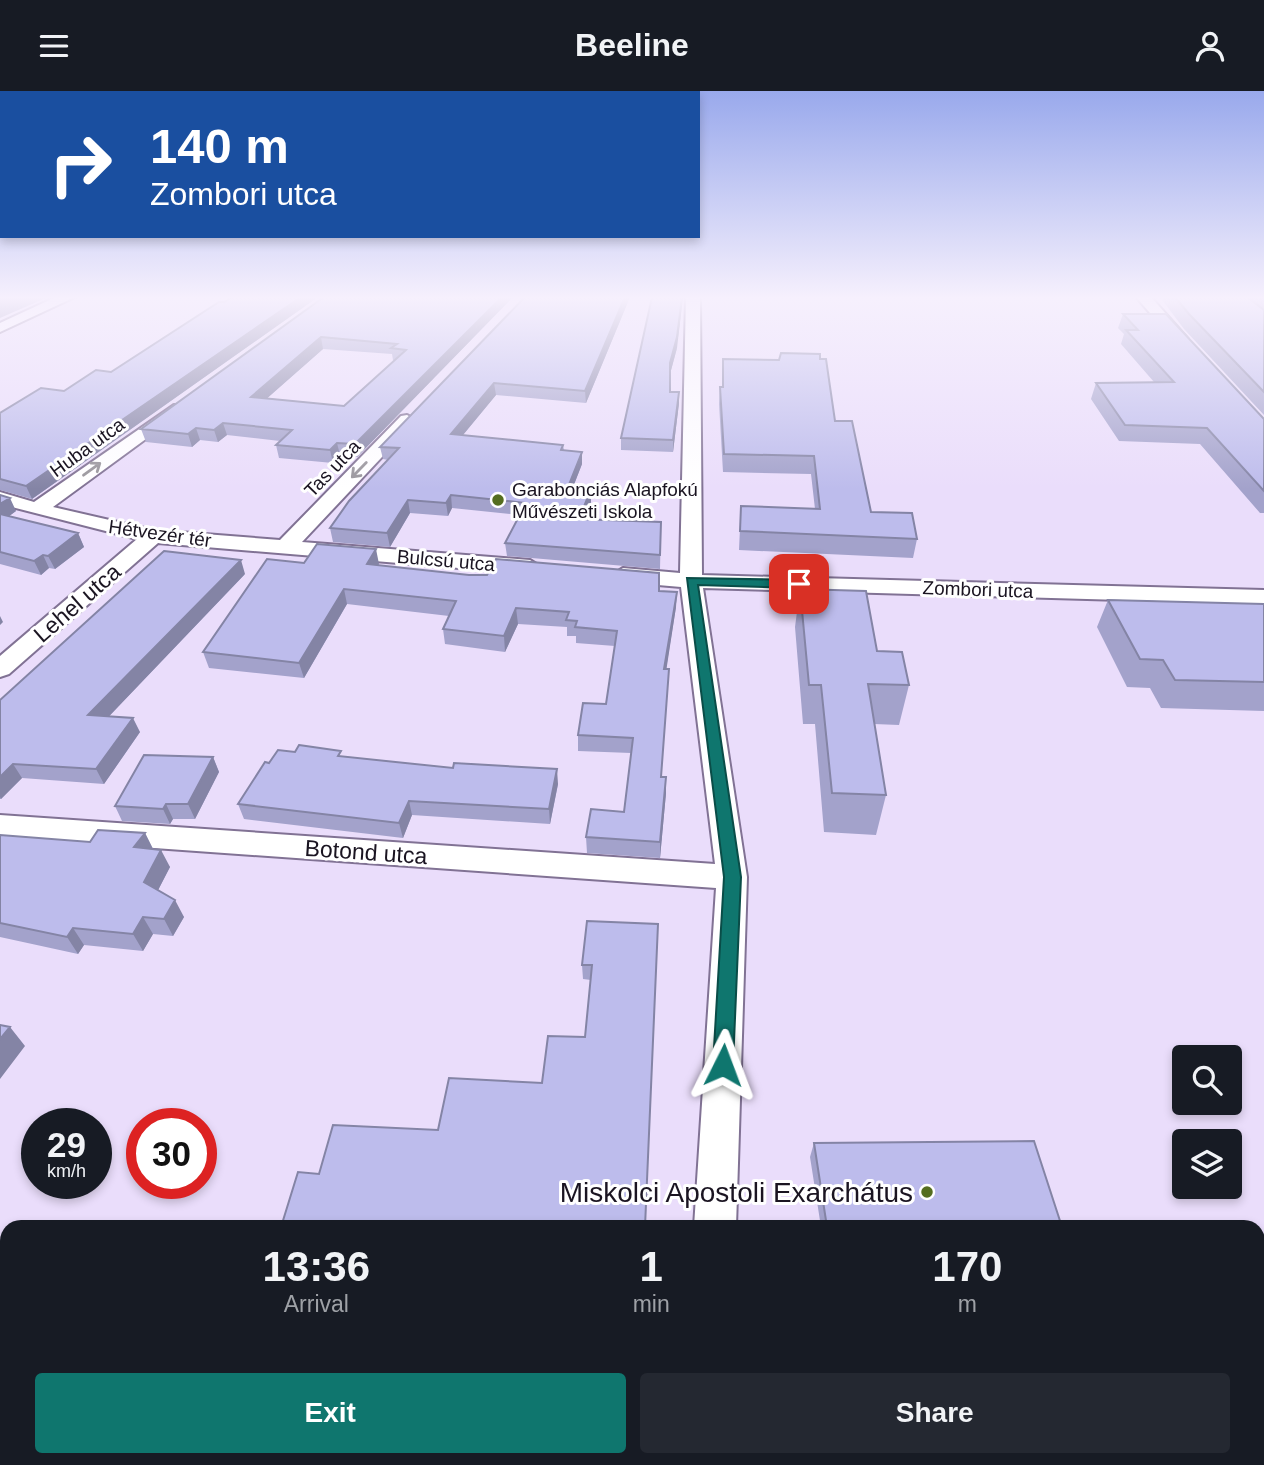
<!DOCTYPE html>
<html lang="en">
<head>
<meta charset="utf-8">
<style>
	body { margin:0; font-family:Helvetica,sans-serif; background:#242831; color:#f1f3f6; height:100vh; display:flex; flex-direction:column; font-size:26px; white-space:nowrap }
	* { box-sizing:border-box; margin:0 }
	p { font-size:23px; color:#9ea1a6 }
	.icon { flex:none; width:38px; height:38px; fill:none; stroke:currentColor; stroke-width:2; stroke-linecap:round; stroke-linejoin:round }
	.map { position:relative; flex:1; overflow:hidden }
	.drawer { position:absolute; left:0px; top:1129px; width:1265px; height:247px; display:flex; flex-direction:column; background:#171b24; border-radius:21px 21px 0 0; box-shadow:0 4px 10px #0003 }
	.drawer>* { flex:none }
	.hud { position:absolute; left:0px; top:0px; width:700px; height:147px; box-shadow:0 4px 10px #0003; background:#1a4fa0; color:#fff; overflow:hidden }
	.buttons { position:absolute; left:1172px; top:954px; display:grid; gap:14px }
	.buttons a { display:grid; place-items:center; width:70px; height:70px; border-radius:7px; background:#171b24; box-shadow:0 4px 10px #0003; font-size:35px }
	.speed { position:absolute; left:21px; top:1017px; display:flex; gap:14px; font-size:35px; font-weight:700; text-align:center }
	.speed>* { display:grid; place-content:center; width:91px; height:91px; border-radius:50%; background:#171b24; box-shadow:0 4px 10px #0003; line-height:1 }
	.speed small { font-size:18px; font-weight:400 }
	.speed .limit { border:10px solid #d22; background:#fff; color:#111 }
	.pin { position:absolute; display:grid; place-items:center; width:60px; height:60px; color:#fff; margin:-30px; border-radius:14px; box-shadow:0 4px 10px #0006 }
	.me { position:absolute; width:77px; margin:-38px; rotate:3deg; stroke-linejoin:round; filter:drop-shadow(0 0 5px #0008) }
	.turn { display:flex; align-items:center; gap:24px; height:147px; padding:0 35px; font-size:32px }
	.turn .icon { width:91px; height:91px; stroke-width:2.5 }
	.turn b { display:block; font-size:49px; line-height:60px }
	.eta { display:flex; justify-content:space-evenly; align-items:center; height:119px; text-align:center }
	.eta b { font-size:42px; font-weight:600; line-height:49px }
	.button { display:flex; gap:14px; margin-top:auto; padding:14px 35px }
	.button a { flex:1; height:80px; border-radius:7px; background:#0f766e; color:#fff; font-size:28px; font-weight:600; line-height:80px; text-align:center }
	.button a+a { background:#242831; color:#f1f3f6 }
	header { display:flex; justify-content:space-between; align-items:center; height:91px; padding:0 35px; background:#171b24; font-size:32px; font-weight:600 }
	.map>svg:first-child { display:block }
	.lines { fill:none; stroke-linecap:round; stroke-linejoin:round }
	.street-casing { stroke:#817294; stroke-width:4 }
	.street { fill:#fff; fill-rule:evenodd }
	.wall { fill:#a3a2cb; fill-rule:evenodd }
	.shaded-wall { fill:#8484a5 }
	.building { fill:#bdbcec; stroke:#8484a5; stroke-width:2; fill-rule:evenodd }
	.oneway { stroke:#98959b }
	.route { fill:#0f766e; stroke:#0a4d48; stroke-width:2 }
	.poi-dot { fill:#546d1f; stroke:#fff; stroke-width:2.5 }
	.labels { text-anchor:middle; stroke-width:6; stroke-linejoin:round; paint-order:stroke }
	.far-street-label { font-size:19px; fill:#1a1421; stroke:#fff }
	.far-poi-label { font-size:19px; fill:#1a1421; stroke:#fff; text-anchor:start }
	.street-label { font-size:23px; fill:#1a1421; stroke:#fff }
	.near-poi-label { font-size:28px; fill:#1a1421; stroke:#fff; text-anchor:end }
</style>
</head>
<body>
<header><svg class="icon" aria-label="menu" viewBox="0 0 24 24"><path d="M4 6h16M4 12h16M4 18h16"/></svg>Beeline<svg class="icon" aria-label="person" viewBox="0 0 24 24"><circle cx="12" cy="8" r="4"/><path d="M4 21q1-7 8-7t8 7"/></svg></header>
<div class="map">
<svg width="1264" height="1374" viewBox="0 0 1264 1374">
	<rect width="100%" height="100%" fill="#eaddfb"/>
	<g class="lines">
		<!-- street casing -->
		<g class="street-casing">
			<path id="street" d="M56 206H75L0 241V232Z
				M686 206H700L702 484 1264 499V513L703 497 747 786 736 1136H694L716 797 0 746V724L715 773 681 496 623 491 612 484 623 477 680 482Z
				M1136 206H1151L1188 248V254H1178Z
				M174 314 180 315 183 319 180 323 53 416 153 439 280 449 401 325 407 324 416 329 413 333 302 451 530 469 541 476 530 483 158 452 9 583 0 586V565L137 448 0 413V401L34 411Z
				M1258 1278H1264V1324H1258Z
				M569 1368H637L635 1374H567Z
				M887 1368H935L936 1374H888Z"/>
		</g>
		<!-- street -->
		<use href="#street" class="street"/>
	</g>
	<!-- wall -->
	<path class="wall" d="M233 206H318L32 408 0 399V322L64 300 111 281Z
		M324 206H513L357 366 340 364 333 372 279 367 276 354 280 350 227 344 218 351 200 349 192 356 146 351 141 338ZM323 258 392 263 393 269H395L344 315 267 307Z
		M525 206H630L586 312 496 304 463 344 563 354 564 359 582 373 573 396 591 398V411L584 429 661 431 660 478 507 465 505 452 520 424 452 417 448 425 410 422 390 456 333 451 330 437 388 369 383 368 380 356Z
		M1160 206H1264V324L1184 238Z
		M1123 223 1264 328V422H1260L1200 353 1119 350 1091 308 1096 292 1154 291 1121 253 1124 243 1118 237Z
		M677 257 670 283V301L679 312 673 361 621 359V347Z
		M723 268 835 330 871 421 917 448 913 467 739 459 741 415 815 418 811 383 723 381 719 313 720 296H722Z
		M0 404 16 420 9 425 78 442 84 456 55 478 49 477 41 484 0 473Z
		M304 472 379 473 378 474 469 484 659 500 676 516 666 578 668 594 661 686 666 702 660 767 587 762 586 746 624 721 631 662 578 660V644L606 613 615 555 576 552V545H567V536L518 533 505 561 445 553 443 538 449 525 347 513 304 587 209 577 203 561Z
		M245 483 108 626 140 641 104 693 22 687 1 708H0V609Z
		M800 498 877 560 909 594 899 634 874 633 886 704 876 744 824 741 815 633H803L795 536Z
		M1108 509 1264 513V620L1161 617 1150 597 1127 596 1097 536Z
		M295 661 343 666 558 693 550 733 412 724 403 747 244 728 238 713 269 672Z
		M213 666 219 681 195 728H173L170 733 122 730 115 715Z
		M145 742 153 758 170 776 158 799 184 826 173 845 153 843 143 860 84 854 78 863 0 846V744L90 751Z
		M587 830 645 1136 319 1083 438 1039 542 992 585 946 591 889 583 888 582 874Z
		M814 1052 1062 1136H821L810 1066Z"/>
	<!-- shaded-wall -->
	<path class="shaded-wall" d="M5 206H48L0 227V208Z
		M301 206H318L32 408 26 395Z
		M502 206H513L357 366 355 353Z
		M625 206H630L586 312 585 300Z
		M682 206H683L677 257 670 283V272Z
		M321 246 323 258 255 318 251 306Z
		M494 292 496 304 453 356 451 343Z
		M679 301V312L673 361V349Z
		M223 332 227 344 218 351 214 339Z
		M196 337 200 349 192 356 188 343Z
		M337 352 340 364 333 372 330 359Z
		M582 361V373L568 409V396Z
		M591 398V411L579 442V428Z
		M451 404 452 417 448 425 446 412Z
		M10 407 16 420 0 432V413Z
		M408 409 410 422 390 456 387 442Z
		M78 442 84 456 55 478 48 465Z
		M376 458 379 473 370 488 367 473Z
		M43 464 49 477 41 484 34 470Z
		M241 469 245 483 96 639 88 624Z
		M344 498 347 513 304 587 299 572Z
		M677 501 676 516 664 594V578Z
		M516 517 518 533 505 561 504 545Z
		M0 525 3 531 0 534Z
		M133 627 140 641 104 693 96 678Z
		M213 666 219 681 195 728 188 713Z
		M13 673 22 687 1 708 0 706V686Z
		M557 678 558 693 550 733 549 718Z
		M666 686V702L660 767V751Z
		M409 710 412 724 403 747 399 732Z
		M166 713 173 728 170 733 163 718Z
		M145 742 154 760 134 756Z
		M161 759 170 776 153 809 144 791Z
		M175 809 184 826 173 845 164 828Z
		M143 826 153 843 143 860 133 843Z
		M73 837 84 854 78 863 67 846Z
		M10 936 25 955 0 988V948Z"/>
	<!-- building -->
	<path class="building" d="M233 206H301L26 395 0 388V322L41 297 64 300 96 279 111 281 219 211H224Z
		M324 206H502L355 353 337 352 330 359 276 354 292 339 223 332 214 339 196 337 188 343 141 338ZM321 246 397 253 391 257 406 259 344 315 251 306Z
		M525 206H625L585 300 494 292 451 343 563 354 561 359 582 361 568 396 591 398 579 428 661 431 660 464 505 452 526 412 451 404 446 412 408 409 387 442 330 437 349 410 399 357 380 356Z
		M652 206H682L677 246 670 272V301H679L673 349 621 347Z
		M1175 206H1247L1264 219V301L1189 223Z
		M1123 223H1166L1264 328V400L1207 337 1125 334 1096 292 1174 291 1126 239H1138Z
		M781 262 820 263V268H826L835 330H852L871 421 912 422 917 448 740 440 741 415 820 418 814 365 724 363 720 296H723V268L779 269Z
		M0 404 10 407 0 413Z
		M0 423 78 442 48 465 43 464 34 470 0 461Z
		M317 453 376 458 367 473 469 484H487L496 468 659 482V500L677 501 664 578H669L661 686H666L660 751 586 746 591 718 624 721 633 647 578 644 583 612 606 613 617 540 575 536 577 530 566 529 569 521 516 517 504 545 443 538 456 510 344 498 299 572 203 561 267 468 304 472Z
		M164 460 241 469 88 624 133 627 96 678 13 673 0 686V609Z
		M800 498 866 500 877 560 902 561 909 594 868 593 886 704 832 702 821 594H809Z
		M1108 509 1264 513V591L1175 589 1163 569 1140 568Z
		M299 654 341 660 338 665 453 677 454 672 557 678 549 718 409 710 399 732 238 713 265 671 269 672 278 659 295 661Z
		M144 664 213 666 188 713H166L163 718 115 715Z
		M98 739 145 742 134 756 161 759 144 791 175 809 164 828 143 826 133 843 73 837 67 846 0 832V744L90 751Z
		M587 830 658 833 645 1136H281L298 1081 319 1083 333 1034 438 1039 449 987 542 992 548 945 585 946 592 874H582Z
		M0 934 10 936 0 948Z
		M1034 1050 1062 1136H827L814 1052Z
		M1207 1370 1208 1374H1033Z"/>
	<!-- one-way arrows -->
	<defs><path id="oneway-shaft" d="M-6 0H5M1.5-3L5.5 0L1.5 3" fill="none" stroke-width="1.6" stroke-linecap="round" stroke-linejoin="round" transform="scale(1.75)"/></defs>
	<g class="oneway">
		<use href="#oneway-shaft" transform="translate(92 378) rotate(-36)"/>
		<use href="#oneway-shaft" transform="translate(359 379) rotate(134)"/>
	</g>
	<!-- sky -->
	<linearGradient id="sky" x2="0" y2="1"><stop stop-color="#99a9ec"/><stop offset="0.52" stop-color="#f6f0fd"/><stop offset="1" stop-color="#f6f0fd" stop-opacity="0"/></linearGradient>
	<rect width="1264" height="398" fill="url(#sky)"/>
	<!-- route -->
	<path class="route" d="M687 487 799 489 806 493 799 497 698 494 741 786 733 974 730 981 723 984 716 981 713 974 724 786Z"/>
	<!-- markers -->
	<g class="poi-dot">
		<circle cx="498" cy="409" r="7"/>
		<circle cx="927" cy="1101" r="7"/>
	</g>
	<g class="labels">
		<!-- far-street labels -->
		<g class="far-street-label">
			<text transform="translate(87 356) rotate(-36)" y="7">Huba utca</text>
			<text transform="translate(332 377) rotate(-46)" y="7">Tas utca</text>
			<text transform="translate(160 442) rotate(8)" y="7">Hétvezér tér</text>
			<text transform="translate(446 469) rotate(5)" y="7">Bulcsú utca</text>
			<text transform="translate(978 498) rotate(2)" y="7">Zombori utca</text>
		</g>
		<!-- far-poi labels -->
		<g class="far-poi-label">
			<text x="512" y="405">Garabonciás Alapfokú<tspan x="512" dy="22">Művészeti Iskola</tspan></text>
		</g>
		<!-- street labels -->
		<g class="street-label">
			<text transform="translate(77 512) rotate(-41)" y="8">Lehel utca</text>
			<text transform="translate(366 761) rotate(4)" y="8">Botond utca</text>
		</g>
		<!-- near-poi labels -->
		<g class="near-poi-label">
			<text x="913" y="1111">Miskolci Apostoli Exarchátus</text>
		</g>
	</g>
</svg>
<div class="buttons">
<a><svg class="icon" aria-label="search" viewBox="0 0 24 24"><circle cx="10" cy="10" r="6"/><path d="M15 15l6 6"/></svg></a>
<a><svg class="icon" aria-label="layers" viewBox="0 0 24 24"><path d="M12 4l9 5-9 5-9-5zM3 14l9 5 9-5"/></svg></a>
</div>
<div class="speed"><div>29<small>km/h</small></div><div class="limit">30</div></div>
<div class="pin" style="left:799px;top:493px;background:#d93025"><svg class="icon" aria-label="arrive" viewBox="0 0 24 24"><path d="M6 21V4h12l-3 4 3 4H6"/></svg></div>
<svg class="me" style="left:723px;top:974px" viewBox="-20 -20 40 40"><path d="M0-17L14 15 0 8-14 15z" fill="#0f766e" stroke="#fff" stroke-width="4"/></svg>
<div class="hud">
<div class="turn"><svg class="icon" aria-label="right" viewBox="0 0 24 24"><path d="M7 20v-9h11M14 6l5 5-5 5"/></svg><div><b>140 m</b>Zombori utca</div></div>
</div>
<section class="drawer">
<div class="eta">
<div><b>13:36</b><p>Arrival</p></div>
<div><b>1</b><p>min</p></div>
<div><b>170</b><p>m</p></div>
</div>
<div class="button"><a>Exit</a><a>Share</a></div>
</section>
</div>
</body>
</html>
